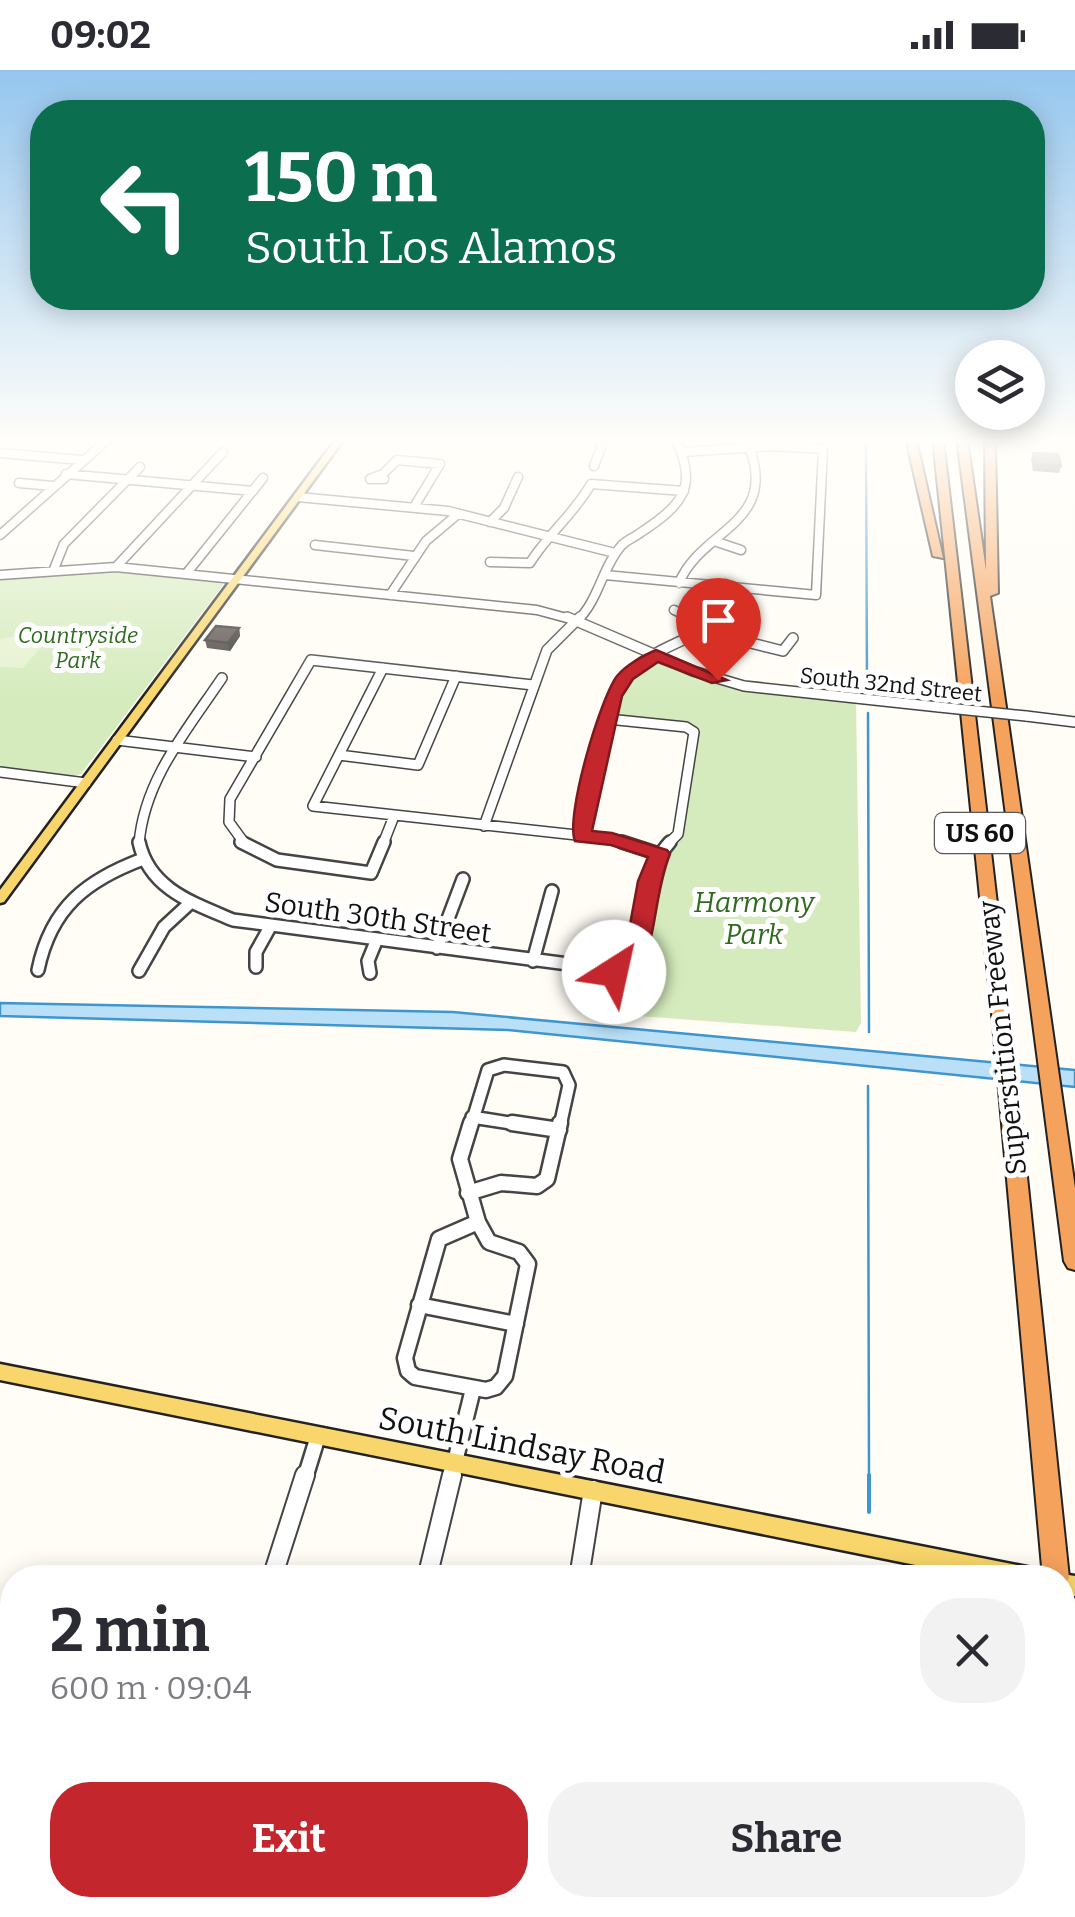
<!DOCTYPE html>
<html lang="en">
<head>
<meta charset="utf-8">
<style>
	body { margin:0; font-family:Bitter,serif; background:#f2f2f3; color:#2b2b33; height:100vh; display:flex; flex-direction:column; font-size:38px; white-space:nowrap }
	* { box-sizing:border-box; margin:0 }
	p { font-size:32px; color:#7c7c81 }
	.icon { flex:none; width:55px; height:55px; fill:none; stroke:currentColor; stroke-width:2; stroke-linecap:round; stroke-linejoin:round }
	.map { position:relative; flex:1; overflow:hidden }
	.drawer { position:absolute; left:0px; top:1495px; width:1075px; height:352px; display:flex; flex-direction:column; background:#fff; border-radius:40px 40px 0 0; box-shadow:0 5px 25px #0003 }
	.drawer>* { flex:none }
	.hud { position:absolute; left:30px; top:30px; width:1015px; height:210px; border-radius:40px; box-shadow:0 5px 25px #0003; background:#0b6e4f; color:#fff; overflow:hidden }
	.buttons { position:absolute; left:955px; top:270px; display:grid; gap:20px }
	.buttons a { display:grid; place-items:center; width:90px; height:90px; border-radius:50%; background:#fff; box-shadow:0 5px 25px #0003; font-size:50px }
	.pin { position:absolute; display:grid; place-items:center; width:85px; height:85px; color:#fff; margin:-102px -42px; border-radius:50% 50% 50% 0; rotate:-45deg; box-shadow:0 0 10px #0007 }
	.pin .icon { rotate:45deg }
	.me { position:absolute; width:110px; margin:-55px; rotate:35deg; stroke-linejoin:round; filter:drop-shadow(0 0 8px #0008) }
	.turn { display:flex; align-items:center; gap:35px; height:210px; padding:0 50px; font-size:45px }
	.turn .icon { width:130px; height:130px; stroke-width:2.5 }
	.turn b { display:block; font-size:70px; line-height:85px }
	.round { display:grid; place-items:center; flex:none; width:105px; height:105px; border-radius:40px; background:#f2f2f3 }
	.summary { display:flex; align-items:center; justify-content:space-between; height:170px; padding:0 50px }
	h1 { font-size:60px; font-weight:700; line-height:75px }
	.primary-button { display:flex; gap:20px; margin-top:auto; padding:20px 50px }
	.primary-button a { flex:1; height:115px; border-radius:40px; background:#c4262e; color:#fff; font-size:40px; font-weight:700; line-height:115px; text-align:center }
	.primary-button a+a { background:#f2f2f3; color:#2b2b33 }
	.status { display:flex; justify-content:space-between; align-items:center; height:70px; padding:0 50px; background:#fff; direction:ltr }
	.status svg { height:28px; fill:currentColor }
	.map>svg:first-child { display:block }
	.green { fill:#d5ebbd }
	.pitch { fill:#e6f2cf }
	.water { fill:#b9e0f7; stroke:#3f96cf; stroke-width:2.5 }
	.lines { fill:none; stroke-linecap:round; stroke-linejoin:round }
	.stream-far1 { stroke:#3f96cf; stroke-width:2.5 }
	.stream { stroke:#3f96cf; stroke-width:4 }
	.minor-far4-casing { stroke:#444; stroke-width:11 }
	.minor-far3-casing { stroke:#444; stroke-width:12 }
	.minor-far2-casing { stroke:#444; stroke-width:16 }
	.minor-far1-casing { stroke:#444; stroke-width:19 }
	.minor-casing { stroke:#444; stroke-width:22 }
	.major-casing { stroke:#222; stroke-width:5 }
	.highway-casing { stroke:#222; stroke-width:4 }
	.minor-far4 { stroke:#fff; stroke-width:8 }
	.minor-far3 { stroke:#fff; stroke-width:9 }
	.minor-far2 { stroke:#fff; stroke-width:11 }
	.minor-far1 { stroke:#fff; stroke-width:14 }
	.minor { stroke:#fff; stroke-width:18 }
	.major { fill:#f9d66b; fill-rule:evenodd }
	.highway { fill:#f5a25d; fill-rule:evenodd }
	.minor-bridge-casing { stroke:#444; stroke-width:12; stroke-linecap:butt }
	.minor-bridge { stroke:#fff; stroke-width:9 }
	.wall { fill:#4d4742 }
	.shaded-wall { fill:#3f3936 }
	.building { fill:#5a524d; stroke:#3f3936; stroke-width:2.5 }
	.route { fill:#c4262e; stroke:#7f191e; stroke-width:2.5 }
	.labels { text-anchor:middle; stroke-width:10; stroke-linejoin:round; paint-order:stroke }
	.far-park-label { font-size:22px; font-style:italic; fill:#2f6b1f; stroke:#fff }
	.far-street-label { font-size:22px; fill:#111; stroke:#fff }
	.shield { fill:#fff; stroke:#585858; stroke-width:2.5 }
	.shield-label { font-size:25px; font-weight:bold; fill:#111 }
	.park-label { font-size:28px; font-style:italic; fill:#2f6b1f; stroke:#fff }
	.street-label { font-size:28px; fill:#111; stroke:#fff }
	.near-street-label { font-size:32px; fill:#111; stroke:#fff }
</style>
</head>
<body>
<div class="status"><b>09:02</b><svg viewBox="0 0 49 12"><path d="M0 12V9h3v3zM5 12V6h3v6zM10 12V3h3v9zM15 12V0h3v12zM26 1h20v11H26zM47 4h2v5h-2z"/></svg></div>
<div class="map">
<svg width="1075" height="1847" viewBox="0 0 1075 1847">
	<rect width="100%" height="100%" fill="#fffdf5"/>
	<!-- green -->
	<path class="green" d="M69 501 120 502 216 511 223 515 81 704 69 707 0 698V510Z
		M654 592 741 621 856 634 861 953 856 962 638 946 641 909 637 906 655 807 684 760 700 659 616 646 626 613Z"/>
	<!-- pitch -->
	<path class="pitch" d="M30 564 52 565 23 598 0 597V569Z"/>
	<!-- water -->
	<path class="water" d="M0 933 453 942 1075 1000V1017L508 960 0 946Z"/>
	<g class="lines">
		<!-- stream-far1 -->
		<path class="stream-far1" d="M866 369 867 617
			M868 643 869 962
			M868 1016 869 1408"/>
		<!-- stream -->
		<path class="stream" d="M869 1405V1442
			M869 1835V1847"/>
		<!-- minor-far4 casing -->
		<g class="minor-far4-casing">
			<path id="minor-far4" d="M0 383 81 390
				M594 396 601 378
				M66 404 253 421
				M380 405 384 409H370Z
				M382 405 397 390 440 394 414 437
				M19 413 53 416
				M298 427 448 441 615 483
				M490 452 504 438 518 407
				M0 465 106 371
				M717 472 741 480
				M315 475 414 486
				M490 492 530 493C548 464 574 444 591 414L684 421
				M116 497 223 382
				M54 499 64 474 140 397
				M186 504 263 408
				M0 505 116 497 537 540 574 550
				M605 505 816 525 823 379 772 376 683 382
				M679 513C701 459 779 454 749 377
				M390 525 426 471 458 444
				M674 540 695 550
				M578 550C599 529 602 498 621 476 625 471 635 467 640 463 681 436 700 417 675 369"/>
		</g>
		<!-- minor-far3 casing -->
		<g class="minor-far3-casing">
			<path id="minor-far3" d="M567 547 693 601 744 616 939 637
				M690 547 735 569 783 581 793 568
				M383 598 313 736 613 769 630 774
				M1026 646 1075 652
				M608 649 686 657 694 662 678 764 668 774
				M117 670 256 687
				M339 685 418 695 456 606
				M0 702 86 713
				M484 756 547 580 580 547
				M582 766C587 722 598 636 628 604 649 582 683 571 709 558
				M139 774C144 710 187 660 222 608
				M245 774 229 752 230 729 311 590 533 615
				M383 774 394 746"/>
		</g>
		<!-- minor-far2 casing -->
		<g class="minor-far2-casing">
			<path id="minor-far2" d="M139 772C149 819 193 833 233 850L629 902C638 860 640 804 670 772
				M241 772 277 790 371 803 384 772
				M622 772 659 784
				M437 878 463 809
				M533 891 552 821
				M256 897V882L271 855
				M38 900C51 837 87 810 143 789
				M139 901 164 857 189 834
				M370 903 368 891 377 869
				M472 1047 529 1056
				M471 1056 488 1000 504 995 563 1002 569 1015 560 1056"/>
		</g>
		<!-- minor-far1 casing -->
		<g class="minor-far1-casing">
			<path id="minor-far1" d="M471 1053 460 1089 478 1152
				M512 1053 559 1060
				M468 1123 501 1113 537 1116 547 1109 560 1053
				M478 1152 489 1172 519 1182 528 1194 505 1306 496 1317 486 1320 415 1307 408 1301 405 1288 439 1169Z
				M419 1235 516 1254
				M305 1408 318 1366
				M451 1408 473 1319"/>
		</g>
		<!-- minor casing -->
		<g class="minor-casing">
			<path id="minor" d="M272 1508 305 1405
				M427 1508 452 1405
				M579 1508 593 1420
				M148 1847 153 1835
				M337 1847 341 1835
				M519 1847 521 1835
				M746 1847 747 1835"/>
		</g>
		<!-- major casing -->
		<g class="major-casing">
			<path id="major" d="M336 369H344L4 832 0 833V820Z
				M0 1294 1032 1498 1039 1501 1042 1508H980L0 1310Z
				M1062 1504 1075 1506V1526L1062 1524V1508H1055Z"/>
		</g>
		<!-- highway casing -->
		<g class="highway-casing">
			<path id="highway" d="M906 369H916L943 488 933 486Z
				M933 369H943L1011 954 1069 1508 1062 1518V1508H1043L993 954Z
				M957 369H967L986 500 985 369H995L998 523 990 526 1075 1118V1200L1068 1198 1064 1191Z
				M1062 1558 1071 1562 1075 1570V1707L1065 1703 1062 1697Z"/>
		</g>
		<!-- minor-far4 -->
		<use href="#minor-far4" class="minor-far4"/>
		<!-- minor-far3 -->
		<use href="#minor-far3" class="minor-far3"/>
		<!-- minor-far2 -->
		<use href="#minor-far2" class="minor-far2"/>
		<!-- minor-far1 -->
		<use href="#minor-far1" class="minor-far1"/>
		<!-- minor -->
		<use href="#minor" class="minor"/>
		<!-- major -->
		<use href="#major" class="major"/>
		<!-- highway -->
		<use href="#highway" class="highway"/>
		<!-- minor-bridge casing -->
		<g class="minor-bridge-casing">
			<path id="minor-bridge" d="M939 637 1026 646"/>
		</g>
		<!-- minor-bridge -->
		<use href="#minor-bridge" class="minor-bridge"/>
	</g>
	<!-- wall -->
	<path class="wall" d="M1033 383 1061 396 1059 403 1033 401 1031 390Z
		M239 558 240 566 230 581 207 578 205 570Z"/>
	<!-- shaded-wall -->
	<path class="shaded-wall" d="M239 558 240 566 230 581 228 573Z"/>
	<!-- building -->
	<path class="building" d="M1033 383 1058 384 1061 396 1035 394Z
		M216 556 239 558 228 573 205 570Z"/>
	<!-- sky -->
	<linearGradient id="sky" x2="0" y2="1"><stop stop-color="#95c6ee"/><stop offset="0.59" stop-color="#fffefa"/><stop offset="1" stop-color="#fffefa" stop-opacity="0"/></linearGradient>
	<rect width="1075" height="628" fill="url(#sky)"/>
	<!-- route -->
	<path class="route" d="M656 580 727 610 712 613 658 592 633 609 622 626 592 761 612 763 667 780 670 784C654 823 657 871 637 907L614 910 603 902 606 896 623 893 638 811 648 787 611 775 575 771C565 746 600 629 617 606 626 595 644 585 656 580Z"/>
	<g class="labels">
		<!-- far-park labels -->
		<g class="far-park-label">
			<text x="78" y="573">Countryside<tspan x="78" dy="25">Park</tspan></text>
		</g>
		<!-- far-street labels -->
		<g class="far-street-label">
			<text transform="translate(891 614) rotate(6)" y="8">South 32nd Street</text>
		</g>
		<!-- shield labels -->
		<rect class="shield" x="935" y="743" width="90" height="40" rx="8"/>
		<g class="shield-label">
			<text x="980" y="772">US 60</text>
		</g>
		<!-- park labels -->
		<g class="park-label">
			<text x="754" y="842">Harmony<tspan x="754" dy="32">Park</tspan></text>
		</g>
		<!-- street labels -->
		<g class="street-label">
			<text transform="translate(378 847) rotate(8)" y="10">South 30th Street</text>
			<text transform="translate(1002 968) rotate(-96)" y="10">Superstition Freeway</text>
		</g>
		<!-- near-street labels -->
		<g class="near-street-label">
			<text transform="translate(522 1375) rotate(11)" y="11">South Lindsay Road</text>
		</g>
	</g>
</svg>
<div class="buttons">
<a><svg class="icon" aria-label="layers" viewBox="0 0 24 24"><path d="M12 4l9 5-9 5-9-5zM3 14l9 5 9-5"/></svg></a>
</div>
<div class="pin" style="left:718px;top:610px;background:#d93025"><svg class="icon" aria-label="arrive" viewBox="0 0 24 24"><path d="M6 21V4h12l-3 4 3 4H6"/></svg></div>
<svg class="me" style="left:614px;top:902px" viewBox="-20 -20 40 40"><circle r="19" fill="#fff"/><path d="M0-13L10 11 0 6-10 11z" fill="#c4262e"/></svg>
<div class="hud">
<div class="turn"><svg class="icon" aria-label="left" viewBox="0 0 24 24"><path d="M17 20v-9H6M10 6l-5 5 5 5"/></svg><div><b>150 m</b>South Los Alamos</div></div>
</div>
<section class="drawer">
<div class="summary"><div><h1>2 min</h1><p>600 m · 09:04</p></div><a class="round"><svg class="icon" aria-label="close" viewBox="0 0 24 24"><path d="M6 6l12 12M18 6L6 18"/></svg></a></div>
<div class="primary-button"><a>Exit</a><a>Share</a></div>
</section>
</div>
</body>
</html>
